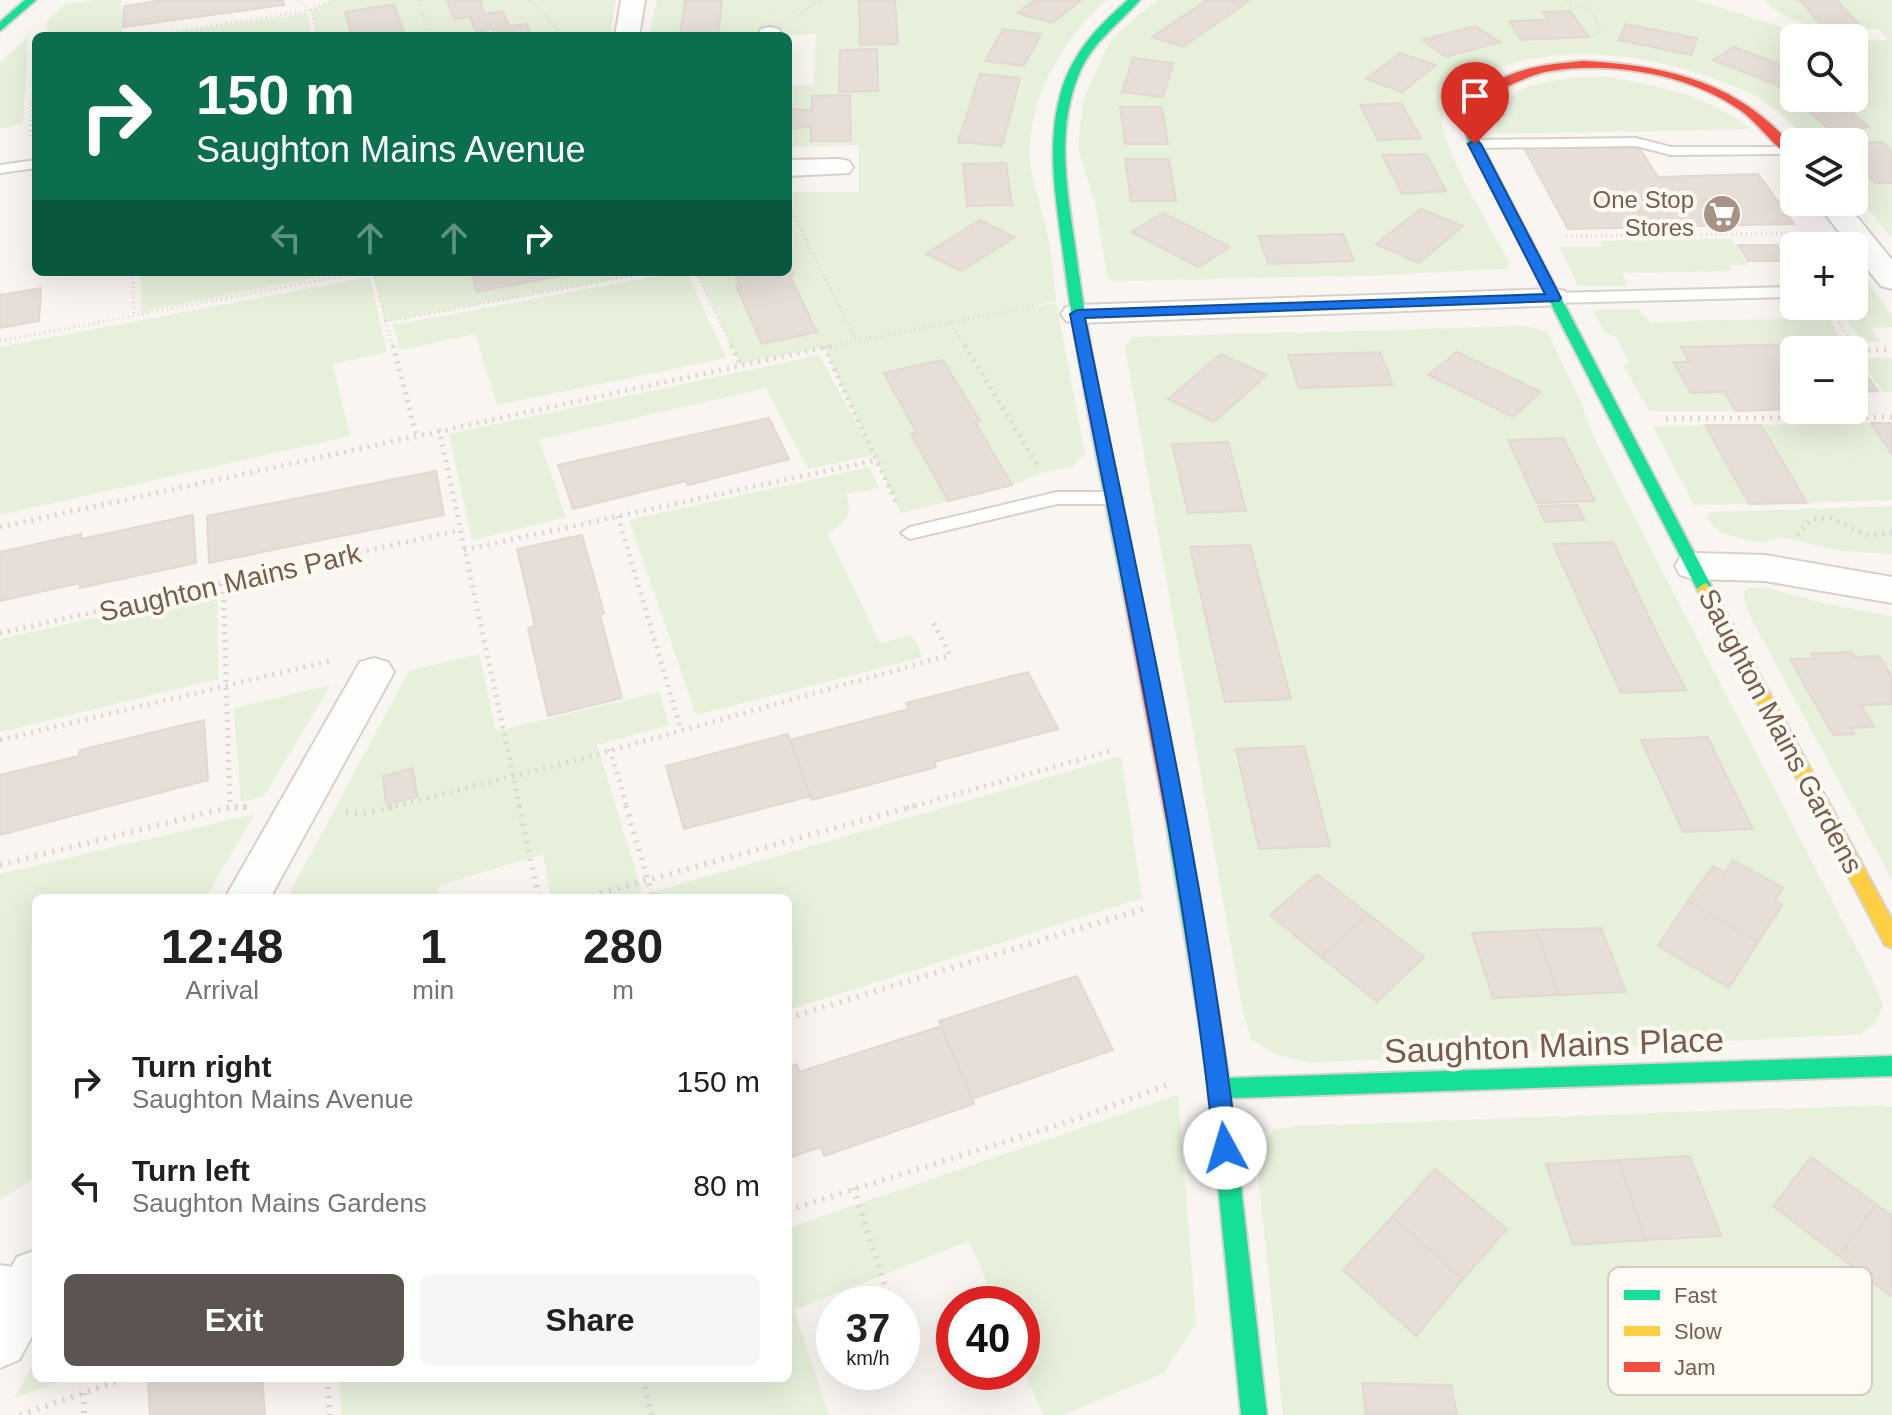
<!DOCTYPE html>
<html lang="en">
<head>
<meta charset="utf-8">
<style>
	body { margin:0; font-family:Arial,sans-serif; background:#f6f6f6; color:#202124; height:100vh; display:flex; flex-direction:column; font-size:30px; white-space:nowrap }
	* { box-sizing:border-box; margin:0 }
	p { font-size:26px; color:#757577 }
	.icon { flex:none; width:44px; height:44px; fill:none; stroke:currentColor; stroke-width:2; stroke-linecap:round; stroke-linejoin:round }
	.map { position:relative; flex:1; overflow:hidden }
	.details { position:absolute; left:32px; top:894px; width:760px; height:488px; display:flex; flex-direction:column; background:#fff; border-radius:12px; box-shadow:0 8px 32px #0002 }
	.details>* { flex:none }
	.banner { position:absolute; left:32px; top:32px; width:760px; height:244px; border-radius:12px; box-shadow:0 8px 32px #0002; background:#0b6e4f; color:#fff; overflow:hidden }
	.fabs { position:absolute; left:1780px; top:24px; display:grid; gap:16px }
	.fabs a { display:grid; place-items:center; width:88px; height:88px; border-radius:12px; background:#fff; box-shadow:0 8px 32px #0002; font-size:40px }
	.speed { position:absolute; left:816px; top:1286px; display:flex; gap:16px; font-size:40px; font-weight:700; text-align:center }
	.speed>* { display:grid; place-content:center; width:104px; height:104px; border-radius:50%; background:#fff; box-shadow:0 8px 32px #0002; line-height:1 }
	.speed small { font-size:20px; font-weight:400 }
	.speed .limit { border:12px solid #d22; background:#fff; color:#111 }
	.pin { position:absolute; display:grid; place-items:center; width:68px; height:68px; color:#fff; margin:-82px -34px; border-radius:50% 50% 50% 0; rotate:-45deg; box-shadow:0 0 8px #0007 }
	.pin .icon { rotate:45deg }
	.me { position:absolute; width:88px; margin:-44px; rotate:354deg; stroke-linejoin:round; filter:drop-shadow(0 0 6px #0008) }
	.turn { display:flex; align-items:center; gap:28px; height:168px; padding:0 32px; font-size:36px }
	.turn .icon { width:104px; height:104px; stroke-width:2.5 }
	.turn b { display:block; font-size:56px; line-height:68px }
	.lanes { display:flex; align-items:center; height:76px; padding:0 32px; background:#0003; justify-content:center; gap:40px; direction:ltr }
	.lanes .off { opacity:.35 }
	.eta { display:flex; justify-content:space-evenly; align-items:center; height:136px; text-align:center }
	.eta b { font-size:48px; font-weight:800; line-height:56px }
	.button { display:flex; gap:16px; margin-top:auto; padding:16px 32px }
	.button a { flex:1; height:92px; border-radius:12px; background:#5c5450; color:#fff; font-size:32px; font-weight:800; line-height:92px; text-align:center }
	.button a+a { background:#f6f6f6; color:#202124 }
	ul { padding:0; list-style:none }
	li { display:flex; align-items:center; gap:24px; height:104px; padding:0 32px }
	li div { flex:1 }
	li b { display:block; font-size:30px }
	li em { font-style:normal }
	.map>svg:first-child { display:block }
	.green { fill:#e7f0db }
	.building { fill:#e6ded7; stroke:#e2d8d2; stroke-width:2 }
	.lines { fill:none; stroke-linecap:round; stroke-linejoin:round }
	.lane-casing { stroke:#d7d1cb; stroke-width:4 }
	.street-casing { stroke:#d7d1cb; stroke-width:4 }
	.fast-casing { stroke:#d9d2cb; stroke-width:4 }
	.slow-casing { stroke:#d9d2cb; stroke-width:4 }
	.jam-casing { stroke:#d9d2cb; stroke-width:4 }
	.path-far2 { stroke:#dcd5d0; stroke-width:3; stroke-dasharray:1 4; stroke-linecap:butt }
	.path-far1 { stroke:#dcd5d0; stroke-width:5; stroke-dasharray:2 6; stroke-linecap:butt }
	.path { stroke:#dcd5d0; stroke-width:6; stroke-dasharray:2 7; stroke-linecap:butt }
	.lane { fill:#fefefd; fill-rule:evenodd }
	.street { fill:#fefefd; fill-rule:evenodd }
	.fast { fill:#16e098; fill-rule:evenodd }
	.slow { fill:#ffcf43; fill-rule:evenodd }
	.jam { fill:#f24e42; fill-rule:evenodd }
	.route { fill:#1a73e8; stroke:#114b97; stroke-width:2 }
	.labels { text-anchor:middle; stroke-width:8; stroke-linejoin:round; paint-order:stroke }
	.far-poi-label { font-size:24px; fill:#7a5c4d; stroke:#fffaf3; text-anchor:end }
	.street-label { font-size:28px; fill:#7a5c4d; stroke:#fffaf3 }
	.near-street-label { font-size:34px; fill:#7a5c4d; stroke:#fffaf3 }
	.key { fill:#fffaf3; stroke:#d7cbc1; stroke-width:2 }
	.key-label { font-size:22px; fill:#7a5c4d }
</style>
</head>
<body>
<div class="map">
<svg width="1892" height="1415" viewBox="0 0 1892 1415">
	<rect width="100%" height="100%" fill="#f9f5f0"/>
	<!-- green -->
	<path class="green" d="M97 0H121L123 36H47V21L65 4Z
		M334 0H616L610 36H317L311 10Z
		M657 0H1107C1064 37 1028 97 1030 156 1030 176 1038 196 1043 216 1051 242 1053 273 1056 301L999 313 1056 303 1085 453 1074 466 1042 473 1012 485 901 513 874 455 808 469 766 388 539 440 566 517 472 540 449 434 819 355 870 447 824 347 740 364 696 272H788V192H859V145L788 147V86L814 85 816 34 649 36Z
		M1159 0H1696L1815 38H1794V98H1854V51L1862 50 1861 40H1888L1879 29C1838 29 1795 32 1764 0H1892V238L1854 193V142H1809C1791 123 1772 103 1748 92 1667 56 1564 37 1481 75 1461 84 1441 101 1443 125 1446 155 1493 232 1509 262L1506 269 1359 276 1114 281 1107 277 1096 207 1078 148 1083 100 1110 41 1139 14Z
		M308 13 312 36H158V35Z
		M28 37 23 124 0 128V63Z
		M1607 77C1659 85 1709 96 1751 129L1497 134C1489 79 1569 77 1607 77Z
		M1732 239 1748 265H1729L1731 271 1622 273 1628 286H1578L1559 247H1602L1600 241Z
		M1854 264 1892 316V327L1872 328 1881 342 1863 343 1837 306H1854Z
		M140 272H345L141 312Z
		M373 272H652L385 322Z
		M680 272H687L726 358 497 405 475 334 400 350 393 325Z
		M370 277 387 352 333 364 350 436 0 515V347Z
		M1637 309 1650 322 1829 318 1839 337 1795 338 1798 344 1681 347 1689 362H1674L1724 392 1736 411H1649L1624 367 1629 361 1615 336 1604 333 1593 310Z
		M1528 326 1548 333 1579 398 1596 442 1873 980 1883 1006 1875 1024 1861 1034 1311 1063 1277 1055 1251 1039 1243 1013 1125 347 1132 337Z
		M1860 358H1892V392H1882Z
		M1871 423 1892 455V500L1807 503 1761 425Z
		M1705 425 1749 504 1694 505 1653 426Z
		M869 467 879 488 846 494C855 518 844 520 828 535L880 643 912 635 923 657 696 715 629 520Z
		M1892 506V554L1841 551 1779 537 1761 543 1724 534 1714 527 1706 517 1711 512Z
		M1751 587 1767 588 1830 605 1892 616V880L1751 618 1745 604 1744 591Z
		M217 591 218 679 0 732V639Z
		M479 654 496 731 659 692 669 725 597 745 643 895 1121 756 1142 898 788 1010V898H551L543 854 438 886 439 898H287L409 671Z
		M331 685 264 796 241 802 234 708Z
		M255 814 205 898H36V1177L0 1200V874Z
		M1178 1095 1196 1324 1164 1373 1064 1415H1043L1022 1366V1304H996L969 1241 794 1310 829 1415H342L339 1378H788V1228Z
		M1881 1105 1892 1107V1415H1283L1257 1163 1273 1130 1295 1126Z
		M36 1359V1378H73L14 1398Z"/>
	<!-- building -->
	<path class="building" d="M163 0H283L284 5 123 27 124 6Z
		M447 0H480L485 14 503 11 509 26 527 24 532 36H495L493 29 476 32 470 17 454 19Z
		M685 0H722L718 36H680Z
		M859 0H895L898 44 860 45Z
		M1035 0H1082L1052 23 1017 13Z
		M1207 0H1250L1183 47 1152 37Z
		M1796 0H1837L1862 28 1824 29 1801 1Z
		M394 4 405 36H352L345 12Z
		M1570 11 1589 37 1521 40 1509 21 1548 20 1543 12Z
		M1626 24 1697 38 1691 55 1619 40Z
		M1475 26 1500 42 1446 57 1422 40Z
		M1003 29 1041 34 1024 66 985 61Z
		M1734 47 1794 70V76L1779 86 1713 60Z
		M877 49 878 91 839 92 840 50Z
		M1400 53 1436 65 1402 92 1366 79Z
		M1133 58 1173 63 1163 97 1122 92Z
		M980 74 1020 78 1002 146 958 142Z
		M850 95 851 141H811V126L788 129V108L812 111V96Z
		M1790 95H1794V98H1835L1869 127 1831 131Z
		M1401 103 1421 138 1378 140 1360 105Z
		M1120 107H1162L1168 144H1125Z
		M1883 142 1892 152V183H1875L1854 158V143Z
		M1638 146 1658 177 1758 174 1794 224 1568 229 1524 148Z
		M1426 154 1446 191 1402 194 1382 155Z
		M1125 159H1169L1176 201H1131Z
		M1006 163 1012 205 967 206 963 164Z
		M1421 209 1463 226 1419 263 1376 244Z
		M1163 213 1230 247 1198 267 1131 232Z
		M980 220 1015 237 961 271 926 254Z
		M1343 234 1354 261 1268 264 1259 236Z
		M1738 245H1777L1788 261H1748Z
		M788 264 794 275 790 276 817 332 762 344 736 286 740 285 734 272H788Z
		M471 272H579L477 292Z
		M41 288 39 321 0 328V295Z
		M1839 337 1849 350H1794V409L1736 411 1724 392 1691 393 1673 362H1689L1681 347 1798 344 1794 338Z
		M1380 352 1393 385 1299 388 1288 355Z
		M1457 352 1541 392 1513 417 1428 375Z
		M1221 354 1267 375 1214 422 1168 399Z
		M1854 358 1878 391 1854 392Z
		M943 360 980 421 975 422 1012 485 948 501 911 434 916 432 884 373Z
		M769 418 789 459 688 485 686 481 573 509 558 465Z
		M1871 423H1892V455Z
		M1705 425H1761L1807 503 1749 504Z
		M1563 438 1568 447 1595 501 1537 503 1508 440Z
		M1228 442 1246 511 1188 513 1172 444Z
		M436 471 444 515 209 563 207 516Z
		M1577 505 1585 520 1545 522 1538 506Z
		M193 515 196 563 80 588V583L0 601V552L81 534V539Z
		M582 535 604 613 600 615 622 698 548 716 528 628 535 626 517 549Z
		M1613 542 1661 642 1686 690 1621 693 1553 544Z
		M1250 545 1291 699 1225 702 1190 547Z
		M1852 652 1855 657 1879 656 1892 677V704L1861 705 1874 727 1851 728 1855 734 1833 735 1790 659H1815L1811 654Z
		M1028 672 1058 729 934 762 936 767 812 800 790 740 909 709 906 703Z
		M204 720 208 780 0 835V775L79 756 80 750Z
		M788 734 811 796 684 829 666 766Z
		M1708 737 1714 750 1753 829 1683 832 1641 740Z
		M1304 746 1330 846 1259 849 1236 749Z
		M413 768 417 797 386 804 383 776Z
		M1733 860 1783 888 1775 901 1782 905 1758 942 1688 901 1713 866 1725 873Z
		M1317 874 1368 914 1321 957 1270 915Z
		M1688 901 1758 942 1729 988 1658 946Z
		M1368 914 1424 957 1377 1002 1321 957Z
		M1601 928 1626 992 1559 995 1536 930Z
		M1536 930 1559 995 1493 998 1472 933Z
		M1077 976 1113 1050 972 1099 939 1021Z
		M941 1026 974 1104 824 1156 821 1147 788 1158V1067L797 1064 799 1072Z
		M1690 1156 1721 1236 1646 1240 1618 1160Z
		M1811 1157 1876 1204 1839 1256 1773 1206Z
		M1618 1160 1646 1240 1573 1245 1546 1164Z
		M1435 1169 1507 1229 1463 1279 1392 1217Z
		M1876 1204 1892 1216V1297L1839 1256Z
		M1392 1217 1463 1279 1416 1336 1343 1270Z
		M154 1378H262L265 1415H150L148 1380Z
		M1362 1383 1451 1385 1457 1415H1366Z"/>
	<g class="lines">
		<!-- lane casing -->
		<g class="lane-casing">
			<path id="lane" d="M1636 138 1671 147H1790L1794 148V154L1671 155 1636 146 1475 148 1468 144 1475 140Z
				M36 160V168L0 173V165Z
				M1794 287V297L1554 303 1546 298 1554 293Z
				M1057 492H1114L1123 498 1114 504H1057L910 539 901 533 910 527Z
				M0 1265 36 1271V1295L0 1291Z"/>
		</g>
		<!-- street casing -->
		<g class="street-casing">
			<path id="street" d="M621 0H645L639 36H615Z
				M770 27 779 29 782 36H758L761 29Z
				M839 159 849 161 853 167 849 173 788 176V160Z
				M1816 202H1845L1892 260V289L1881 286 1854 252V246H1850Z
				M1554 289 1565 291 1569 298 1565 305 1077 323 1066 321 1061 314 1066 307 1077 305Z
				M1693 553 1765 555 1892 577V603L1765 581 1693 579 1680 575 1675 566 1680 557Z
				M374 658 388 662 394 672 270 898H225L360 662Z
				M36 1250V1329L19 1360 0 1368V1288L17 1257Z"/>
		</g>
		<!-- fast casing -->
		<g class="fast-casing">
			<path id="fast" d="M25 0H36L0 31V22Z
				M1128 0H1140C1118 25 1092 42 1079 74 1053 136 1070 204 1078 267 1093 376 1118 483 1139 591L1131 597 1123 591C1102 481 1078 372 1064 261 1057 204 1045 148 1061 92 1072 53 1099 25 1128 0Z
				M1489 86 1499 88C1481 106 1472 117 1481 144L1713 589 1711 593H1699L1697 589 1469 144C1460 118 1468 101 1489 86Z
				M1176 813 1183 816 1186 821 1229 1078 1892 1056V1076L1231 1098 1267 1415H1241L1206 1066 1166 821 1169 816Z"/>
		</g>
		<!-- slow casing -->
		<g class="slow-casing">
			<path id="slow" d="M1705 583 1713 589 1892 920V948L1885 945 1697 589Z"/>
		</g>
		<!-- jam casing -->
		<g class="jam-casing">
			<path id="jam" d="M1583 61C1666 65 1739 82 1794 148V160C1780 153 1757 122 1740 110 1688 74 1612 61 1551 71 1530 74 1513 85 1493 92L1487 88C1513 67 1551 64 1583 61Z
				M1131 585 1139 591 1186 821 1183 826 1176 829 1169 826 1166 821 1123 591Z"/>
		</g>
		<!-- path-far2 -->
		<path class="path-far2" d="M298 0 311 10 317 36
			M418 0 430 36
			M531 0 564 36
			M1566 0 1594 13 1600 34
			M798 15 820 0
			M152 36 311 10 334 0
			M30 136 36 48
			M788 203 856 341
			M1566 236 1808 233
			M133 272 134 316
			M373 272 393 348
			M696 272 732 348
			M1827 306 1856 348
			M385 322 652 272
			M951 323 966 348
			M0 341 364 272
			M821 348 1036 306"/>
		<!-- path-far1 -->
		<path class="path-far1" d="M393 346 416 433
			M731 346 740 364
			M965 346 1040 469
			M1855 346 1858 351 1892 349
			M824 347 898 506
			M1666 419 1892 417
			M439 429 520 808
			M618 516 681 730
			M0 527 831 346
			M1797 535 1812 519 1831 518 1868 535 1892 533
			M464 550 876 460
			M223 584 230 807
			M0 633 460 530
			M0 740 330 661
			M610 749 627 808
			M227 808 248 807
			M388 808 584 758 950 655 931 618
			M907 808 1114 750"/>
		<!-- path -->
		<path class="path" d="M519 806 539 898
			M626 806 653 898
			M346 812 362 814 397 806
			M0 865 230 807H248
			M583 898 914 806
			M788 1018 1143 909
			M853 1188 891 1304
			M788 1210 1068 1122 1167 1085
			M327 1378 330 1415
			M643 1378 651 1415
			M84 1393V1415
			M20 1415 127 1378"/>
		<!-- lane -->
		<use href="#lane" class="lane"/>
		<!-- street -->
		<use href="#street" class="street"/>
		<!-- fast -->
		<use href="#fast" class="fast"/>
		<!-- slow -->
		<use href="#slow" class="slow"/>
		<!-- jam -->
		<use href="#jam" class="jam"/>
	</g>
	<!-- route -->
	<path class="route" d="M1475 140 1481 144 1561 298 1559 301 1085 318C1140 593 1205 868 1237 1148L1233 1155 1225 1158 1217 1155 1214 1148C1185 867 1123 591 1070 314L1077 310 1545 294 1468 144Z"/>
	<!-- icons -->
	<defs>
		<g id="supermarket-disc" transform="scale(2)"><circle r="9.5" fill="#a69286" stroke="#fffaf3"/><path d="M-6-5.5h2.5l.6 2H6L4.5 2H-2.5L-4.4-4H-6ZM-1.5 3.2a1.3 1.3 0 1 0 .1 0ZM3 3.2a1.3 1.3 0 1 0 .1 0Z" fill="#fff"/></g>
	</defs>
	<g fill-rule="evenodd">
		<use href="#supermarket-disc" x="1722" y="214"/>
	</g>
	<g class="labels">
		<!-- far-poi labels -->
		<g class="far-poi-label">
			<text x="1694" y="208">One Stop<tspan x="1694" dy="28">Stores</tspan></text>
		</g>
		<!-- street labels -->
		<g class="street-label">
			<text transform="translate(230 582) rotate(-13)" y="10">Saughton Mains Park</text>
			<text transform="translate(1781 731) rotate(62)" y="10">Saughton Mains Gardens</text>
		</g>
		<!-- near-street labels -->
		<g class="near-street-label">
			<text transform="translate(1554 1045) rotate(-2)" y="12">Saughton Mains Place</text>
		</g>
	</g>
	<!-- legend -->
	<rect x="1608" y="1267" width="264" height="128" rx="12" class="key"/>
	<rect x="1624" y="1290" width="36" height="10" fill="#16e098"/>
	<rect x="1624" y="1326" width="36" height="10" fill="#ffcf43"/>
	<rect x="1624" y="1362" width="36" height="10" fill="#f24e42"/>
	<g class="key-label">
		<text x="1674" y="1303">Fast</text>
		<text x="1674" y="1339">Slow</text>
		<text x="1674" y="1375">Jam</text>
	</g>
</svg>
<div class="fabs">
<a><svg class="icon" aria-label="search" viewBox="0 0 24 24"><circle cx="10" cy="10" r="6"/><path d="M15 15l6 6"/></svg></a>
<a><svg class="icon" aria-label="layers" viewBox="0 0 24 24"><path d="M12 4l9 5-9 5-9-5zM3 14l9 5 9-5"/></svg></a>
<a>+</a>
<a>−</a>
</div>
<div class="speed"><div>37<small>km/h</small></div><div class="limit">40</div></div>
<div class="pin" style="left:1475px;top:144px;background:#d93025"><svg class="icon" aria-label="arrive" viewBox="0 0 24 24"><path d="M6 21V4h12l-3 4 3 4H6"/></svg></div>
<svg class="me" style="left:1225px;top:1148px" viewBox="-20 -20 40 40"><circle r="19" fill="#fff"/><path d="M0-13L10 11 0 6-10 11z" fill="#1a73e8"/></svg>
<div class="banner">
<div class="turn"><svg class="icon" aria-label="right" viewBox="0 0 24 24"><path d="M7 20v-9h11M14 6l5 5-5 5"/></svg><div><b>150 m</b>Saughton Mains Avenue</div></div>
<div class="lanes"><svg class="icon off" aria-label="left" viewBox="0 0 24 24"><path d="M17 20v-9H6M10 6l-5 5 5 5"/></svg><svg class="icon off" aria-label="ahead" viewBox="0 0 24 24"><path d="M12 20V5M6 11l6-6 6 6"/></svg><svg class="icon off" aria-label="ahead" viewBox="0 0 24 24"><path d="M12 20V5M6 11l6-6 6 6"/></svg><svg class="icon" aria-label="right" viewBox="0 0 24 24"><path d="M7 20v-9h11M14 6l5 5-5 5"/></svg></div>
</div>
<section class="details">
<div class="eta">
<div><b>12:48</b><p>Arrival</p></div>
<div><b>1</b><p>min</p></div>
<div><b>280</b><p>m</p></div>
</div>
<ul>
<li><svg class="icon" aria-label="right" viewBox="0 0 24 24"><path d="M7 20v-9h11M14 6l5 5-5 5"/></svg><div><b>Turn right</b><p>Saughton Mains Avenue</p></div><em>150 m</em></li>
<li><svg class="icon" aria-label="left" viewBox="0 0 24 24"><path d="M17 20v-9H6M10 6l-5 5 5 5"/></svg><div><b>Turn left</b><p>Saughton Mains Gardens</p></div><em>80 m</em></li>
</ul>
<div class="button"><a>Exit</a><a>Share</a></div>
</section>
</div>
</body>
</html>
